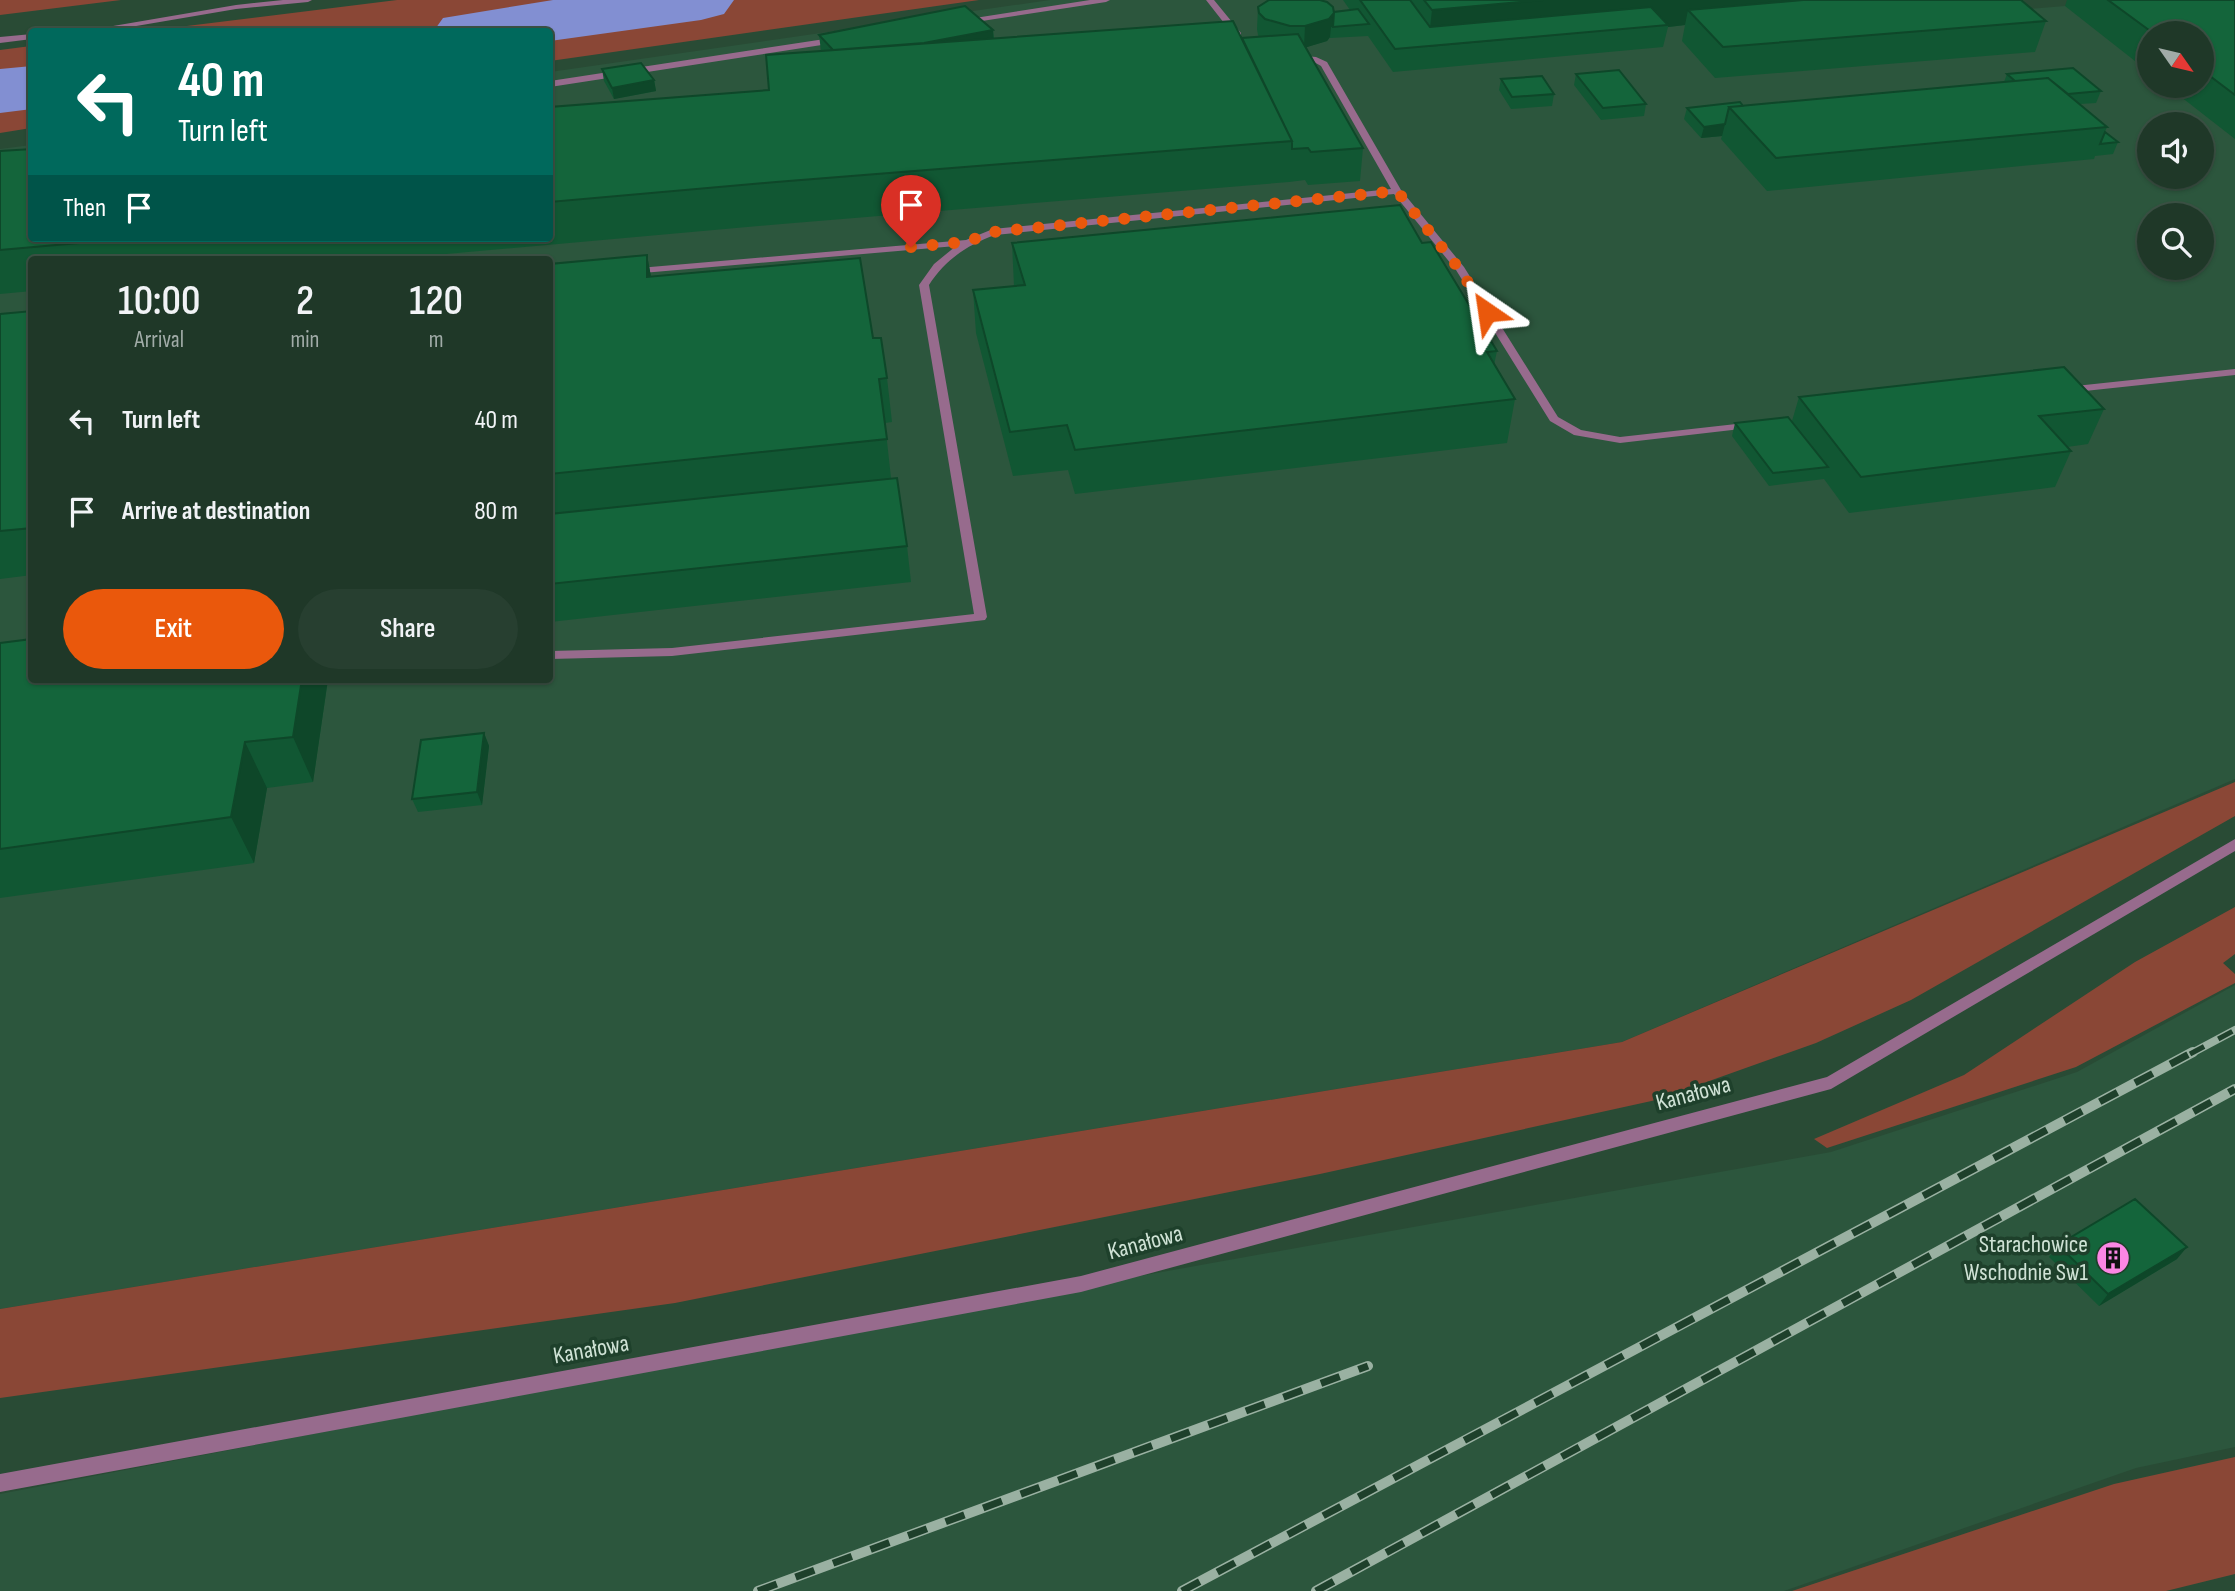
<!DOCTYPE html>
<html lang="en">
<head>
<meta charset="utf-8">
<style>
	body { margin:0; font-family:"Sofia Sans Condensed",sans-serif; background:#273f30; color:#f1f3f6; height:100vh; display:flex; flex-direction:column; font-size:26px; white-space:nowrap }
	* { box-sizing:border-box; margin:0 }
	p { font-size:23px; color:#a1aca8 }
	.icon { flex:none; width:38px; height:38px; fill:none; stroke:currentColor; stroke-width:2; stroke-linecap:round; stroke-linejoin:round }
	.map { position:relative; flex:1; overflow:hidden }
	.drawer { position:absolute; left:28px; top:256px; width:525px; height:427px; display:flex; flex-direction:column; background:#1f3828; border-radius:7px; box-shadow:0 2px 5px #0004,0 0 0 2px #3c5245 }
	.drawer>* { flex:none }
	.banner { position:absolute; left:28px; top:28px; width:525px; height:214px; border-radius:7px; box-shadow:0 2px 5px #0004,0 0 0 2px #3c5245; background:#00695c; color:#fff; overflow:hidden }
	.needle { width:46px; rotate:124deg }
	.fabs { position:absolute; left:2137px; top:21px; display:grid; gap:14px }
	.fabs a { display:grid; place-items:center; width:77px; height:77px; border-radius:50%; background:#1f3828; box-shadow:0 2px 5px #0004,0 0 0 2px #3c5245; font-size:35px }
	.pin { position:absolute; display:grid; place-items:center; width:60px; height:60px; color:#fff; margin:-72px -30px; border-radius:50% 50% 50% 0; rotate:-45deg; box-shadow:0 0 7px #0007 }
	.pin .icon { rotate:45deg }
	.me { position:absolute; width:77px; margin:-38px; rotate:328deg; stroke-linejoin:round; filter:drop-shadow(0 0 5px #0008) }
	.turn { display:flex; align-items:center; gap:24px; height:147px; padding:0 35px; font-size:32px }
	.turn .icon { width:91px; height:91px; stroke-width:2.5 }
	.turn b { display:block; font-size:49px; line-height:60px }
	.then { display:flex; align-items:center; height:66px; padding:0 35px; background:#0003; gap:14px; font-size:26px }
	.eta { display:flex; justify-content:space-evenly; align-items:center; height:119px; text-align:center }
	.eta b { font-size:42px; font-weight:600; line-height:49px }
	.button { display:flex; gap:14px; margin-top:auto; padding:14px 35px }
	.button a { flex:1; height:80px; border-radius:42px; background:#ea580c; color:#fff; font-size:28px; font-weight:600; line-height:80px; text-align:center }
	.button a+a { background:#273f30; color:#f1f3f6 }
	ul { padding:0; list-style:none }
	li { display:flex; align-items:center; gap:21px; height:91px; padding:0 35px }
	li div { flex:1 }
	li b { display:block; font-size:26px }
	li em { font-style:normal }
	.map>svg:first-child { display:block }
	.built { fill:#2c563d; fill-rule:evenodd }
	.green { fill:#8a4736 }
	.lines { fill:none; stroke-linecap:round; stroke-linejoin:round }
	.river { fill:#828fd2; fill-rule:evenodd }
	.lane { fill:#976b8d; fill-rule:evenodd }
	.rail-far1-casing { stroke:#9ab1a2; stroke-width:8 }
	.rail-casing { stroke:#9ab1a2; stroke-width:10 }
	.rail-far1 { stroke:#1e402b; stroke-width:5; stroke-dasharray:16; stroke-linecap:butt }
	.rail { stroke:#1e402b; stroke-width:7; stroke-dasharray:20; stroke-linecap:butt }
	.wall { fill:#115733 }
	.shaded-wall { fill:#0e4729 }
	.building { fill:#14653b; stroke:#0e4729; stroke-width:2 }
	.route { stroke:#ea580c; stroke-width:12; stroke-dasharray:0 21.6 }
	.labels { text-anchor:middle; stroke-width:7; stroke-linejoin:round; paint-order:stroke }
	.near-street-label { font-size:24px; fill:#cfe2d5; stroke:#1e402b }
	.near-poi-label { font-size:24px; fill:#cfe2d5; stroke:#1e402b; text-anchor:end }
</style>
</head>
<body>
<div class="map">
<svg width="2235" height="1591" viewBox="0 0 2235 1591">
	<rect width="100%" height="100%" fill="#294b35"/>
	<!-- built -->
	<path class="built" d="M1050 0H1993L2006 11 2113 2 2149 33V86H2202L2235 93V779L1622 1042 0 1309V149L31 145 32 238H550V72ZM2149 124H2202V177H2149ZM2149 215H2202V268H2149ZM32 259H550V679H32Z
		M2235 985V1447L2136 1468 1784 1591H0V1494L1084 1286 1831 1152 2077 1072Z"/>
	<!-- green -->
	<path class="green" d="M0 0H121L0 15Z
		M397 0H979L550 61V32L146 31Z
		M31 46V128L0 133V50Z
		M2235 782V816L1911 1000 1816 1043 1656 1100 1320 1174 675 1303 0 1398V1309L1622 1042Z
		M2235 907V954L2223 963 2235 974V983L2076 1067 1827 1148 1814 1139 1964 1075 2135 962Z
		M2235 1457V1574L2166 1591H1792L2114 1484Z"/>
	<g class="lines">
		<!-- river -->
		<path class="river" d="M553 0H734L724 14 701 20 550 41V32H433L443 18Z
			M32 66V109L0 113V69Z"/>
		<!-- lane -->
		<path class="lane" d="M283 0H312L308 2 236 9 101 32H78L236 5Z
			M1090 0H1110L1106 2 962 24 958 22 962 20Z
			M1206 0H1214L1241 33V37H1235Z
			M32 34V39L0 43V37Z
			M838 37 842 40 841 42 550 87V81Z
			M1295 55 1316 57 1327 62 1401 190 1464 267 1558 417 1581 430 1620 437 1754 422 1758 423V427L1620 443 1574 435 1550 421 1456 270 1394 194 995 235C967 245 945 260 929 285L987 617 985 620 672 656 550 659V651L672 648 974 614 919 285 934 264 956 246 631 274 627 273V269L966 240 993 229 1391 189 1321 66 1314 62 1292 60 1291 58Z
			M2235 369V375L2066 393 2060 390 2066 387Z
			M2235 839V851L1831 1089 1081 1292 0 1492V1474L1081 1276 1827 1077Z"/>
		<!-- rail-far1 casing -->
		<g class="rail-far1-casing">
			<path id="rail-far1" d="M2190 1054 2235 1030"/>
		</g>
		<!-- rail casing -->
		<g class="rail-casing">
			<path id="rail" d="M758 1591 1368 1366
				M1182 1591 2193 1052
				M1316 1591 2235 1089"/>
		</g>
		<!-- rail-far1 -->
		<use href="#rail-far1" class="rail-far1"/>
		<!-- rail -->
		<use href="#rail" class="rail"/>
	</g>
	<!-- wall -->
	<path class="wall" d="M1343 0H2021L2046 21 2035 52 1715 78 1682 41 1685 25 1668 27 1663 47 1393 72 1368 36 1330 38V37L1327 41 1306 47 1363 148 1360 181 1308 185 1305 180 1289 182 782 224 390 259H32V291L0 294V151L32 238H550V107L769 90 821 51 819 35 993 30 994 38H1242L1259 37 1258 35 1257 29 1258 7 1334 12 1350 10Z
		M2067 0H2235V139L2167 86H2202V33H2149V72L2065 6Z
		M602 69 654 80 656 91 614 99 604 81Z
		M1576 74 1646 104 1644 116 1601 120 1574 85Z
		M2007 74 2101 91 2096 103 2080 104 2107 127 2105 132 2118 142 2113 154 2095 156 2094 159 1767 191 1721 139 1722 136 1701 138 1684 119 1687 108 1743 106 2004 82Z
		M1501 79 1554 94 1552 106 1511 109 1499 90Z
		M1012 243H1422L1497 351 1494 365 1515 399 1507 443 1075 494 1068 470 1013 476 976 333 973 290 1014 286Z
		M647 255 651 277 873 338 887 378 892 422 885 423 891 478 907 546 911 582 550 622V264Z
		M32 311V575L0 579V314Z
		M1799 397 2104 409 2088 444 2067 447 2071 451 2055 487 1849 513 1824 479 1769 486 1732 436 1735 423 1792 421Z
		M0 643 328 679 313 782 267 788 254 863 0 898Z
		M484 733 489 746 482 805 418 812 412 799Z
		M2058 1245 2177 1259 2099 1306 2049 1257Z"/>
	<!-- shaded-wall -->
	<path class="shaded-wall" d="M1543 0H1818L1688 10 1685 25 1668 27V25L1428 47 1432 10Z
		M1334 13 1333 27H1331L1330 37 1327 41 1304 48 1305 26Z
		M993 30 994 52 843 59Z
		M654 80 656 91 614 99 612 88Z
		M1725 124 1722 136 1701 138 1704 127Z
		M647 255 655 298 647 277Z
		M302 679H328L313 782 293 737Z
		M484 733 489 746 482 805 477 792Z
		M245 742 267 788 254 863 231 817Z
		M2187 1247 2177 1259 2099 1306 2108 1294Z"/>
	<!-- building -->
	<path class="building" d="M1269 0H1320L1327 2 1333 7 1334 13 1329 19 1305 26H1290L1265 19 1259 13 1258 7Z
		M1360 0H1410L1430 27 1651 7 1668 25 1395 49Z
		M1424 0H1543L1432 10Z
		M1803 0H2021L2046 21 1723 47 1688 10Z
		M2108 0H2235V95L2202 70V33H2153Z
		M965 6 993 30 924 43 833 50 819 35Z
		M1358 9 1369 24 1333 27 1334 12Z
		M1233 21 1292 141 776 182 550 202V107L769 90 766 55Z
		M1298 34 1363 148 1311 152 1308 148 1292 149V141L1242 38Z
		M641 63 654 80 612 88 602 69Z
		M2073 68 2101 91 2068 94 2048 78 2015 81 2007 74Z
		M1619 70 1646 104 1603 108 1576 74Z
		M1542 76 1554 94 1512 97 1501 79Z
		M2048 78 2107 127 1776 158 1729 107Z
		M1740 102 1743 106 1729 107 1725 124 1704 127 1687 108Z
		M2105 132 2118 142 2100 144Z
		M32 149V238H135L0 250V151Z
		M1400 205 1422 243 1431 242 1497 351 1487 352 1515 399 1075 450 1067 425 1010 432 973 290 1025 285 1012 243Z
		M647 255V277L860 258 873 338H881L887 378 879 379 887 439 550 474V264Z
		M32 311V528L0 531V314Z
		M2064 367 2104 409 2039 416 2071 451 1861 477 1799 397Z
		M1788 417 1828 467 1773 473 1735 423Z
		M897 478 907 546 550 584V514Z
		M32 639V679H302L293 737 245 742 231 817 0 849V643Z
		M484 733 477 792 412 799 421 740Z
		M2135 1199 2187 1247 2108 1294 2058 1245Z"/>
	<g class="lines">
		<!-- route -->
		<path class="route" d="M911 247 966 242 993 232 1397 191 1460 270 1487 312"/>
	</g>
	<!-- icons -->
	<defs>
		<g id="building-disc" transform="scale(1.75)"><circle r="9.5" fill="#fc86e4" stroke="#1e402b"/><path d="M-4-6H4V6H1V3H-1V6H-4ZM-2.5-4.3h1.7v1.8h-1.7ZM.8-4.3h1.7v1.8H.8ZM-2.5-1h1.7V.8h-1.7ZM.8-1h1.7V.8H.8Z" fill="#111"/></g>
	</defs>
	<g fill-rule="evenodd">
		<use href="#building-disc" x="2113" y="1258"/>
	</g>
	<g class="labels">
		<!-- near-street labels -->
		<g class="near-street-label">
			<text transform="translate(1693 1093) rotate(-15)" y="8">Kanałowa</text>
			<text transform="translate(1145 1242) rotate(-15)" y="8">Kanałowa</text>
			<text transform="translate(591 1349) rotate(-10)" y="8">Kanałowa</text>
		</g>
		<!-- near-poi labels -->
		<g class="near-poi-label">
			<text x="2088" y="1252">Starachowice<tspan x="2088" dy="28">Wschodnie Sw1</tspan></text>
		</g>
	</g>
</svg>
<div class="fabs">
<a><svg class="needle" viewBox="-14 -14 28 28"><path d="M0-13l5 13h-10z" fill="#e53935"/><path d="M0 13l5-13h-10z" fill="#a1aca8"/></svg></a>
<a><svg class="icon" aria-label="sound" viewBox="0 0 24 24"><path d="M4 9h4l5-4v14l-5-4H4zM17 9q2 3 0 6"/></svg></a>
<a><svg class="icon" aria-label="search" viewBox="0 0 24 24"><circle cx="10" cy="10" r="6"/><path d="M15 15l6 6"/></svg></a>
</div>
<div class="pin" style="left:911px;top:247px;background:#d93025"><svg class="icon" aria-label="arrive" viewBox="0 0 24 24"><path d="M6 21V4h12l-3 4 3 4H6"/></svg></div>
<svg class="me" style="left:1487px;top:312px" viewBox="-20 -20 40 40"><path d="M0-17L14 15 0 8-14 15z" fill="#ea580c" stroke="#fff" stroke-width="4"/></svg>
<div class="banner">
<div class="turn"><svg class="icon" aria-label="left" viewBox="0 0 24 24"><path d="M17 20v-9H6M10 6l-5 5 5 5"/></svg><div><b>40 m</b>Turn left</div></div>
<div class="then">Then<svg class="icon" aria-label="arrive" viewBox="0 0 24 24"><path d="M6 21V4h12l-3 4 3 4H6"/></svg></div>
</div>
<section class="drawer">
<div class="eta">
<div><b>10:00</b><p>Arrival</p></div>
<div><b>2</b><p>min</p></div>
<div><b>120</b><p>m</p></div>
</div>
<ul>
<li><svg class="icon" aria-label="left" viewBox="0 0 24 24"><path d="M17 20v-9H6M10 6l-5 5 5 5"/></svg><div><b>Turn left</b></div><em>40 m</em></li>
<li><svg class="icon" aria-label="arrive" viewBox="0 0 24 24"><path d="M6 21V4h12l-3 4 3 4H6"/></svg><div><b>Arrive at destination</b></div><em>80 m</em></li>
</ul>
<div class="button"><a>Exit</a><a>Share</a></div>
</section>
</div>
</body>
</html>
